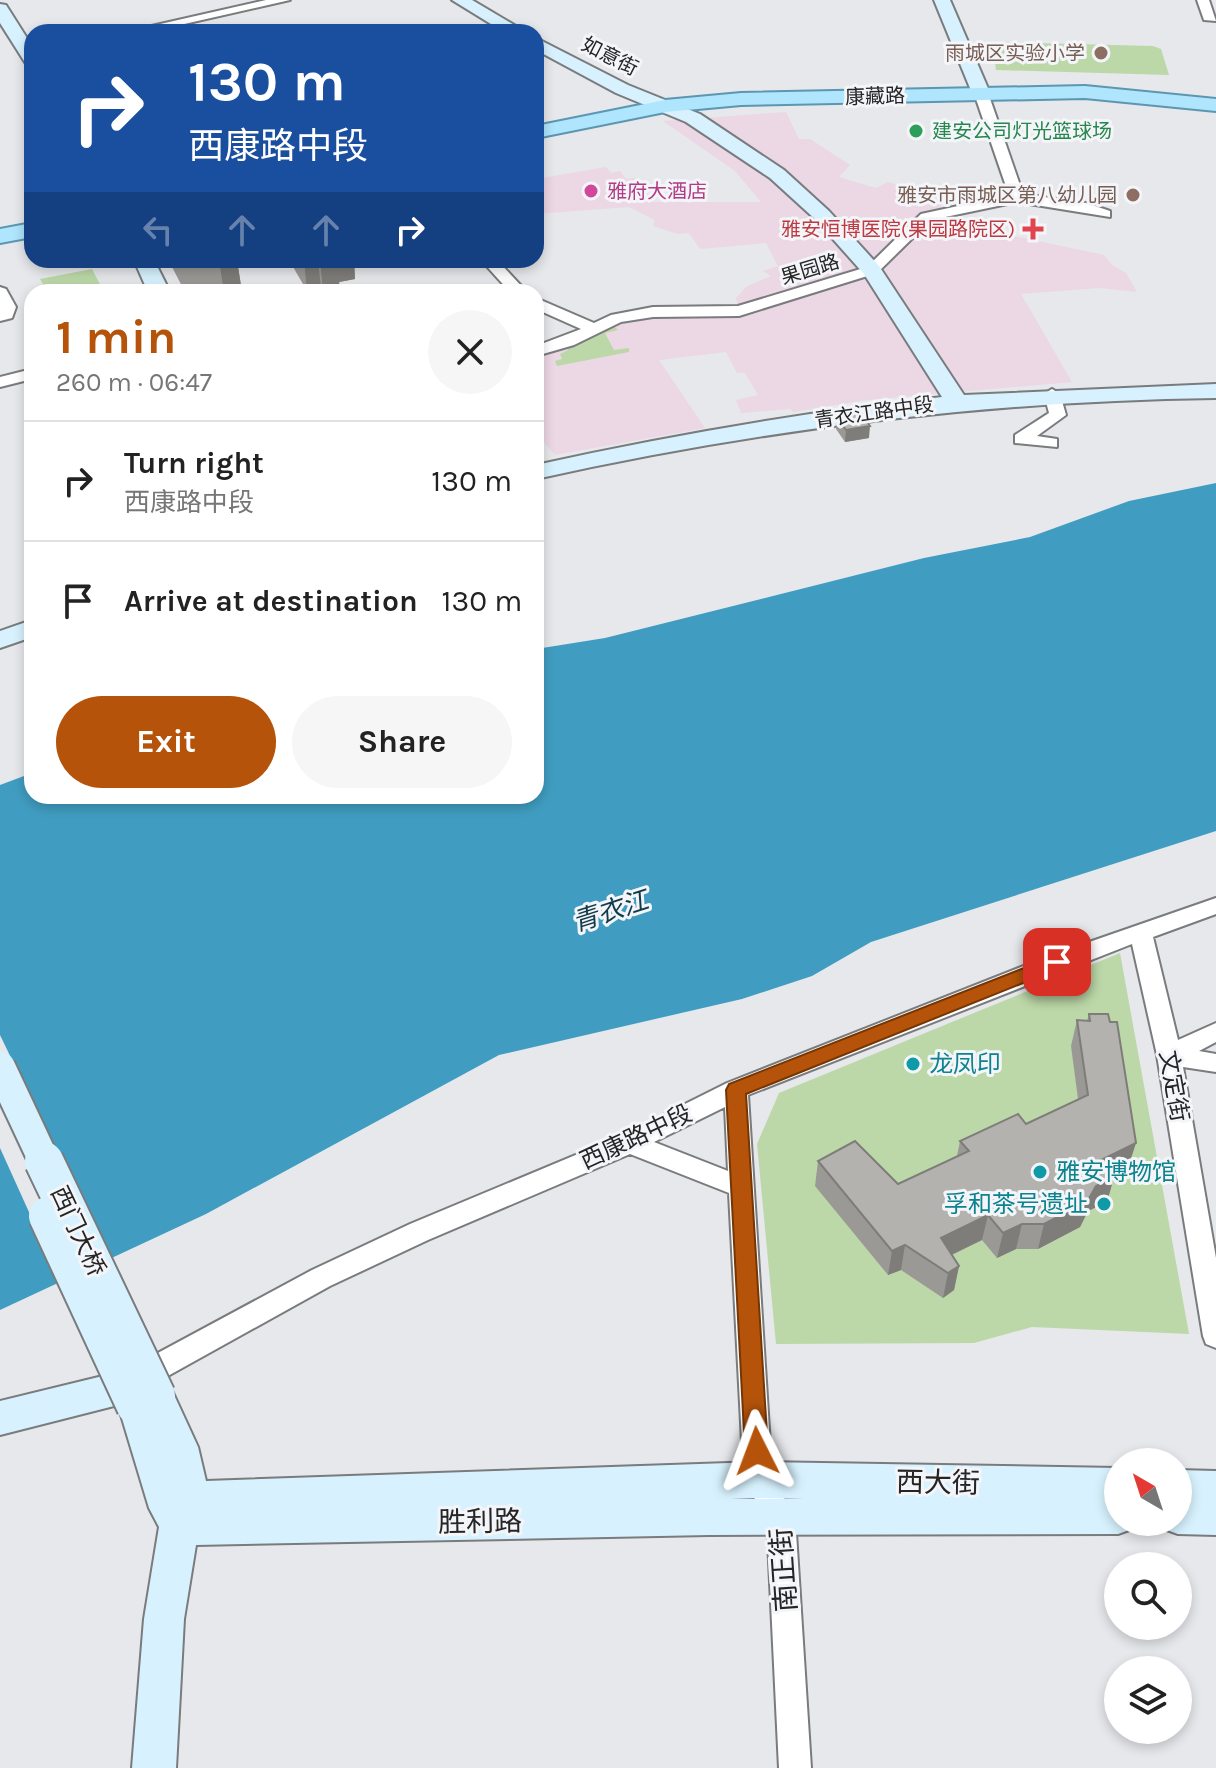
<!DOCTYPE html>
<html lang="en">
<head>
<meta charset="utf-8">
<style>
	body { margin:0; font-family:Karla,"Noto Sans SC",sans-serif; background:#f6f6f6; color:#222; height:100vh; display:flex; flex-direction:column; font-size:30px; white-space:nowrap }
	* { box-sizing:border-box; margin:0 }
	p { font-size:26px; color:#767676 }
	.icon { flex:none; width:44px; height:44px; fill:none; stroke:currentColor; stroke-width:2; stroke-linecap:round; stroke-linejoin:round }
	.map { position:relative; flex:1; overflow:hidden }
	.drawer { position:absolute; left:24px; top:284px; width:520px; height:520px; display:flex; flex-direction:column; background:#fff; border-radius:24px; box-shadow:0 4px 12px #0003 }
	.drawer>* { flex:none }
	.hud { position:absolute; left:24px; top:24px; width:520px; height:244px; border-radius:24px; box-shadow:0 4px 12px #0003; background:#1a4fa0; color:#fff; overflow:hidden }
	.needle { width:52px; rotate:321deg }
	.tools { position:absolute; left:1104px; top:1448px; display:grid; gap:16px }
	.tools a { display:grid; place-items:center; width:88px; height:88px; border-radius:50%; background:#fff; box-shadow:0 4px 12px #0003; font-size:40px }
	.pin { position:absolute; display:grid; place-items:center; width:68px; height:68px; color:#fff; margin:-34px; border-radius:16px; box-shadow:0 4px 12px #0006 }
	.me { position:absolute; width:88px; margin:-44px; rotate:357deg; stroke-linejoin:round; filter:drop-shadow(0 0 6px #0008) }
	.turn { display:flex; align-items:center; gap:28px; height:168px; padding:0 32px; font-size:36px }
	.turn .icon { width:104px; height:104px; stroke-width:2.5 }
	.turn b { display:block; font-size:56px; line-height:68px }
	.lanes { display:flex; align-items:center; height:76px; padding:0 32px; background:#0003; justify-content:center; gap:40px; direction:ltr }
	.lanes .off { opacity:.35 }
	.round { display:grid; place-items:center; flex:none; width:84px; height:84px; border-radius:42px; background:#f6f6f6 }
	.head { display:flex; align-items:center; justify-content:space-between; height:136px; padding:0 32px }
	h1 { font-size:48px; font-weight:700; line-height:60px; color:#b45309 }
	.cta { display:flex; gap:16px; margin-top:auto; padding:16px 32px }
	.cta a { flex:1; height:92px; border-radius:48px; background:#b45309; color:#fff; font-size:32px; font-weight:700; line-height:92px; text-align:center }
	.cta a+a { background:#f6f6f6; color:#222 }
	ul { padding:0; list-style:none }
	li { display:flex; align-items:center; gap:24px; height:120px; padding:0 32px; border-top:2px solid #e0e0e0 }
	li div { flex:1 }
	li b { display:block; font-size:30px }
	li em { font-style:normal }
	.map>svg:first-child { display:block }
	.commercial { fill:#ecd7e4 }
	.green { fill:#bcd8a8 }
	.water { fill:#409dc1 }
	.pier { fill:#e6e8eb }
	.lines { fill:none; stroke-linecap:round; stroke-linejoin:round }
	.street-casing { stroke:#797b7d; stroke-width:4 }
	.secondary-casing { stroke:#797b7d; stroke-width:4 }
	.primary-casing { stroke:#5c96b1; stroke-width:4 }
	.street { fill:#fff; fill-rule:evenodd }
	.secondary { fill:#d7f2fe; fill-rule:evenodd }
	.primary { fill:#afe5fd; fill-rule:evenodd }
	.secondary-bridge-far1-casing { stroke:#797b7d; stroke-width:34; stroke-linecap:butt }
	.secondary-bridge-casing { stroke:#797b7d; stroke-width:42; stroke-linecap:butt }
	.secondary-bridge-far1 { stroke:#d7f2fe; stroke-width:30 }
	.secondary-bridge { stroke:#d7f2fe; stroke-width:38 }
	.wall { fill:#9b9996 }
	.shaded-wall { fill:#7e7d7a }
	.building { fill:#b4b2af; stroke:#7e7d7a; stroke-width:2 }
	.route { fill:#b45309; stroke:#753606; stroke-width:2 }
	.education-dot { fill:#8d6e63; stroke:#f3f5f8; stroke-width:3 }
	.leisure-dot { fill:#2e9e5b; stroke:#f3f5f8; stroke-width:3 }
	.hotel-dot { fill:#d1479c; stroke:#f3f5f8; stroke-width:3 }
	.health-dot { fill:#e0444e; stroke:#f3f5f8; stroke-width:3 }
	.culture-dot { fill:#0f9aa8; stroke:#f3f5f8; stroke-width:3 }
	.labels { text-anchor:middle; stroke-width:6; stroke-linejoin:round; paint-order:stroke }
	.far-education-label { font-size:20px; fill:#785e54; stroke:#f3f5f8; text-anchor:end }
	.far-street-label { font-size:20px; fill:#252526; stroke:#f3f5f8 }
	.far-leisure-label { font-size:20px; fill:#27864d; stroke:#f3f5f8; text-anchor:start }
	.far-hotel-label { font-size:20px; fill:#b23c85; stroke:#f3f5f8; text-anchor:start }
	.far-health-label { font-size:20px; fill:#be3a42; stroke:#f3f5f8; text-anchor:end }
	.culture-label { font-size:24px; fill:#0d838f; stroke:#f3f5f8; text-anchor:start }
	.street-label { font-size:24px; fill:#252526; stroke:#f3f5f8 }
	.water-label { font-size:26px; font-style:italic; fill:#113a4a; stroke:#f3f5f8 }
	.near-street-label { font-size:28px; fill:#252526; stroke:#f3f5f8 }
</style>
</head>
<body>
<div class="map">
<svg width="1216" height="1768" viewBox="0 0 1216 1768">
	<rect width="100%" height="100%" fill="#e6e8eb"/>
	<!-- commercial -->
	<path class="commercial" d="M786 112 799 139H810L850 165 839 177 876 188 888 182 922 192H943L938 226 991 231 1104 255 1112 265 1126 273 1137 292 1099 288 1021 294 1072 382 866 400 793 412 790 409 741 413 736 400 758 395 745 373H737L726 352 659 360 705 428 555 455 536 433V353L606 324 654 314 739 311 736 298 746 287 771 276 763 271 778 266 766 243 700 249 689 233 678 234 653 226 655 220 629 207 536 214V179L606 167 611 173 620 171 626 179 637 178 653 202H761L735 171 663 121Z"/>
	<!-- green -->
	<path class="green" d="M992 42 1153 46 1161 49 1169 75 996 70Z
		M92 269 104 292H47L40 279Z
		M613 325 618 330 605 333 614 350 629 348V352L557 366 555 361 562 359 560 354 568 350 567 346Z
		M1120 953 1189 1334 1032 1327 974 1343 776 1344 757 1144 779 1093Z"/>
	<!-- water -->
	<path class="water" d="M1216 483V831L871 942 812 976 742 999 499 1055 206 1214 0 1310V785L32 773V796H536V649L605 638 924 558 1030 537 1129 501Z"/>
	<!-- pier -->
	<path class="pier" d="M0 1035 110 1263 62 1285 0 1148Z"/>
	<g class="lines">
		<!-- street casing -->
		<g class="street-casing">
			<path id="street" d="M266 0H290L149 32H125Z
				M1197 0H1209L1216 21 1204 20Z
				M981 89 988 93 1023 194 1086 203 1110 211V217L1017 202 931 220 877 273 739 316 653 317 621 322 574 345 536 356V346L581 329 536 309V298L594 323 611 315 653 307 738 306 867 267 921 214 1009 195 974 93Z
				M481 260H497L527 292H510Z
				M0 287 6 289 16 307 12 318 0 321Z
				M32 369V379L0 387V377Z
				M1052 389 1060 394 1066 415 1037 436 1057 439V447L1015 443V435L1049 413 1044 394Z
				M1216 898V914L1153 937 1178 1040 1216 1023V1042L1199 1051 1216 1054V1072L1183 1067 1216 1258V1348L1206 1344 1203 1336 1157 1055 1132 944 748 1095 772 1477 795 1517 811 1768H779L767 1520 744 1480 729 1193 630 1154 428 1240 330 1286 148 1387 138 1390 128 1387 124 1378 128 1369 312 1270 410 1224 621 1136 727 1083 1049 956ZM725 1107 728 1171 654 1142Z"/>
		</g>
		<!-- secondary casing -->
		<g class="secondary-casing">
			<path id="secondary" d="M452 0H472L526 32H504Z
				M934 0H950L990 93 987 97 981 98 972 93Z
				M0 4 6 5 32 46V65L26 64 0 23Z
				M536 38 628 85 700 114 784 170 829 211 879 266 964 395 1216 384V398C985 401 761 429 536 479V465C671 435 805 412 942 397L864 274 815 219 770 178 686 122 616 93 536 50Z
				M134 260H154L170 292H148Z
				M32 620V637L0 648V631Z
				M111 1374 124 1379 129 1392 140 1391 143 1384 156 1379 169 1384 198 1447 206 1481 758 1462 1118 1468V1522H1135L1132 1529 1118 1534 709 1535 196 1545 184 1619 176 1768H132L144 1619 159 1527 149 1508 118 1405 0 1435V1401ZM758 1498 804 1499H731Z
				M1178 1470 1216 1471V1535L1178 1534 1164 1529 1161 1522H1178Z"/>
		</g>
		<!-- primary casing -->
		<g class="primary-casing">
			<path id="primary" d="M1085 86 1216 99V111L1085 98 741 105 665 112 536 138V126L665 100 741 93Z
				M32 223V237L0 243V229Z"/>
		</g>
		<!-- street -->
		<use href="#street" class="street"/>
		<!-- secondary -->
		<use href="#secondary" class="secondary"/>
		<!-- primary -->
		<use href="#primary" class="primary"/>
		<!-- secondary-bridge-far1 casing -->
		<g class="secondary-bridge-far1-casing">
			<path id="secondary-bridge-far1" d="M0 1067 45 1163"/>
		</g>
		<!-- secondary-bridge casing -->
		<g class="secondary-bridge-casing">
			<path id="secondary-bridge" d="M44 1161 156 1396
				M48 1216 136 1406"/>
		</g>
		<!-- secondary-bridge-far1 -->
		<use href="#secondary-bridge-far1" class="secondary-bridge-far1"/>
		<!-- secondary-bridge -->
		<use href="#secondary-bridge" class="secondary-bridge"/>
	</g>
	<!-- wall -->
	<path class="wall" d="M170 260H237L242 292H185L171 265Z
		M289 260H354L355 279 339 282 340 288 323 291 321 288 307 291Z
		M837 417 869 438 845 442 836 429Z
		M1089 1014 1128 1168 1113 1176 1114 1177 1107 1202 1088 1211 1080 1227 1038 1249H1016L997 1258 982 1240 952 1255 959 1266 954 1290 943 1298 901 1270 888 1275 815 1186 818 1161 898 1184 957 1156 960 1141 1026 1124 1078 1099 1071 1046 1077 1020 1087 1021Z"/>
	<!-- shaded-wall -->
	<path class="shaded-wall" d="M219 260H237L242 292H224Z
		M304 260H318L321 288 307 291Z
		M320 260H354L355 279 339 282 340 288 323 291Z
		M870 426 869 438 845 442 846 430Z
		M1136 1143 1128 1168 1092 1186 1099 1161Z
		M1114 1177 1107 1202 1088 1211 1080 1227 1038 1249 1044 1224 1096 1186Z
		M988 1215 982 1240 936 1262 941 1238Z
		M1022 1224 1016 1249 997 1258 1003 1233Z
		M905 1245 901 1270 888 1275 892 1251Z
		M959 1266 954 1290 943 1298 948 1273Z"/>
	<!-- building -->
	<path class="building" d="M861 413 870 426 846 430 837 417Z
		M1089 1014H1108L1110 1022H1117L1136 1143 1099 1161 1114 1177 1096 1186 1087 1202 1044 1224H1022L1003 1233 988 1215 941 1238 959 1266 948 1273 905 1245 892 1251 818 1161 855 1141 898 1184 969 1151 960 1141 1018 1114 1026 1124 1088 1095 1077 1020 1090 1021Z"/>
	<!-- route -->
	<path class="route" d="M1057 955 1063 957V967L746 1094 768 1451 765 1458 757 1461 748 1458 745 1451 726 1090 729 1084Z"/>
	<!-- markers -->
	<g class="education-dot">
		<circle cx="1101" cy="53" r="8"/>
		<circle cx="1133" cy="195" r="8"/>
	</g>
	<circle class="leisure-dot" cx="916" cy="131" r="8"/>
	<circle class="hotel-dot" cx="591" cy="191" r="8"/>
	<path class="health-dot" d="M1029 217h8v8h8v8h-8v8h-8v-8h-8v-8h8z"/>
	<g class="culture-dot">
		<circle cx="913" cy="1064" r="8"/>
		<circle cx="1040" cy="1172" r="8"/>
		<circle cx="1104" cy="1204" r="8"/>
	</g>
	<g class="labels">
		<!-- far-education labels -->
		<g class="far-education-label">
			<text x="1085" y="60">雨城区实验小学</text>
			<text x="1117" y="202">雅安市雨城区第八幼儿园</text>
		</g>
		<!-- far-street labels -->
		<g class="far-street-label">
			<text transform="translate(610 56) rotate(27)" y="7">如意街</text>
			<text transform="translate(875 96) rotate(-2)" y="7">康藏路</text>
			<text transform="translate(810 269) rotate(-17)" y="7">果园路</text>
			<text transform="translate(874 412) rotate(-8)" y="7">青衣江路中段</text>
		</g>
		<!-- far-leisure labels -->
		<g class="far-leisure-label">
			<text x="932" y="138">建安公司灯光篮球场</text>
		</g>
		<!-- far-hotel labels -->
		<g class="far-hotel-label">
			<text x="607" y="198">雅府大酒店</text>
		</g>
		<!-- far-health labels -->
		<g class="far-health-label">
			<text x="1015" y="236">雅安恒博医院(果园路院区)</text>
		</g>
		<!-- culture labels -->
		<g class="culture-label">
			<text x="929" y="1072">龙凤印</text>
			<text x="1056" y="1180">雅安博物馆</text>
			<text x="1088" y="1212" text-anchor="end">孚和茶号遗址</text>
		</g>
		<!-- street labels -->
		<g class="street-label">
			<text transform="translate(1174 1086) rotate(80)" y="8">文定街</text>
			<text transform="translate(636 1137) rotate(-25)" y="8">西康路中段</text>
			<text transform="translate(78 1231) rotate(65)" y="8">西门大桥</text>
		</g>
		<!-- water labels -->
		<g class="water-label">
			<text transform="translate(610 911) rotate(-18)" y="9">青衣江</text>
		</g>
		<!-- near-street labels -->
		<g class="near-street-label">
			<text transform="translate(938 1482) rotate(1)" y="10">西大街</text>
			<text transform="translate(480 1521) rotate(-1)" y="10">胜利路</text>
			<text transform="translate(783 1570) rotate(-94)" y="10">南正街</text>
		</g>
	</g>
</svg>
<div class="tools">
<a><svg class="needle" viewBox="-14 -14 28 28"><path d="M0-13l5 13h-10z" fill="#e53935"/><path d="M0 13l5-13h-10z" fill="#767676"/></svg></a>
<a><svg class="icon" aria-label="search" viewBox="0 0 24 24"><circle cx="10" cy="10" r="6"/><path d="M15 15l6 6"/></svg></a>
<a><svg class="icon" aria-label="layers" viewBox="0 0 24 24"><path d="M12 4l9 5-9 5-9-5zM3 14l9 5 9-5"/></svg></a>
</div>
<div class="pin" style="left:1057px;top:962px;background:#d93025"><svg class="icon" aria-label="arrive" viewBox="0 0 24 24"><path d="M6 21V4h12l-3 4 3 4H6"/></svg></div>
<svg class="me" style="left:757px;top:1451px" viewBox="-20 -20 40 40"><path d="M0-17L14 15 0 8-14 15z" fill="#b45309" stroke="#fff" stroke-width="4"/></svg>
<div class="hud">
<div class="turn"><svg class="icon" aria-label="right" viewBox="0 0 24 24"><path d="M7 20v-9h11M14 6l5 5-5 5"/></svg><div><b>130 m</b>西康路中段</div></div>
<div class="lanes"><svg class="icon off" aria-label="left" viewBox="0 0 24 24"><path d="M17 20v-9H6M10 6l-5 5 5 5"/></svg><svg class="icon off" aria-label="ahead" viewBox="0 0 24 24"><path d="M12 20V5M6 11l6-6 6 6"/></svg><svg class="icon off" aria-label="ahead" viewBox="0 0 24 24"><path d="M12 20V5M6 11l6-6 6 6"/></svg><svg class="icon" aria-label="right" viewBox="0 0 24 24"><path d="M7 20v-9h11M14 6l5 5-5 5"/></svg></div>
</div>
<section class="drawer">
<div class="head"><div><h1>1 min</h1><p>260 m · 06:47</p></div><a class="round"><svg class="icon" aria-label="close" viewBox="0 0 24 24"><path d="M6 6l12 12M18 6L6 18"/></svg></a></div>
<ul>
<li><svg class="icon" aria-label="right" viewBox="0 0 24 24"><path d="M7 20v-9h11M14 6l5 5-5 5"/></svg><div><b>Turn right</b><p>西康路中段</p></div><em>130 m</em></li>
<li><svg class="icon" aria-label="arrive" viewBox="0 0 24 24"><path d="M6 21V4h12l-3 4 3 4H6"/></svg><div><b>Arrive at destination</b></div><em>130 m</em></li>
</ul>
<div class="cta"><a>Exit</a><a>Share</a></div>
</section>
</div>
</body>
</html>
